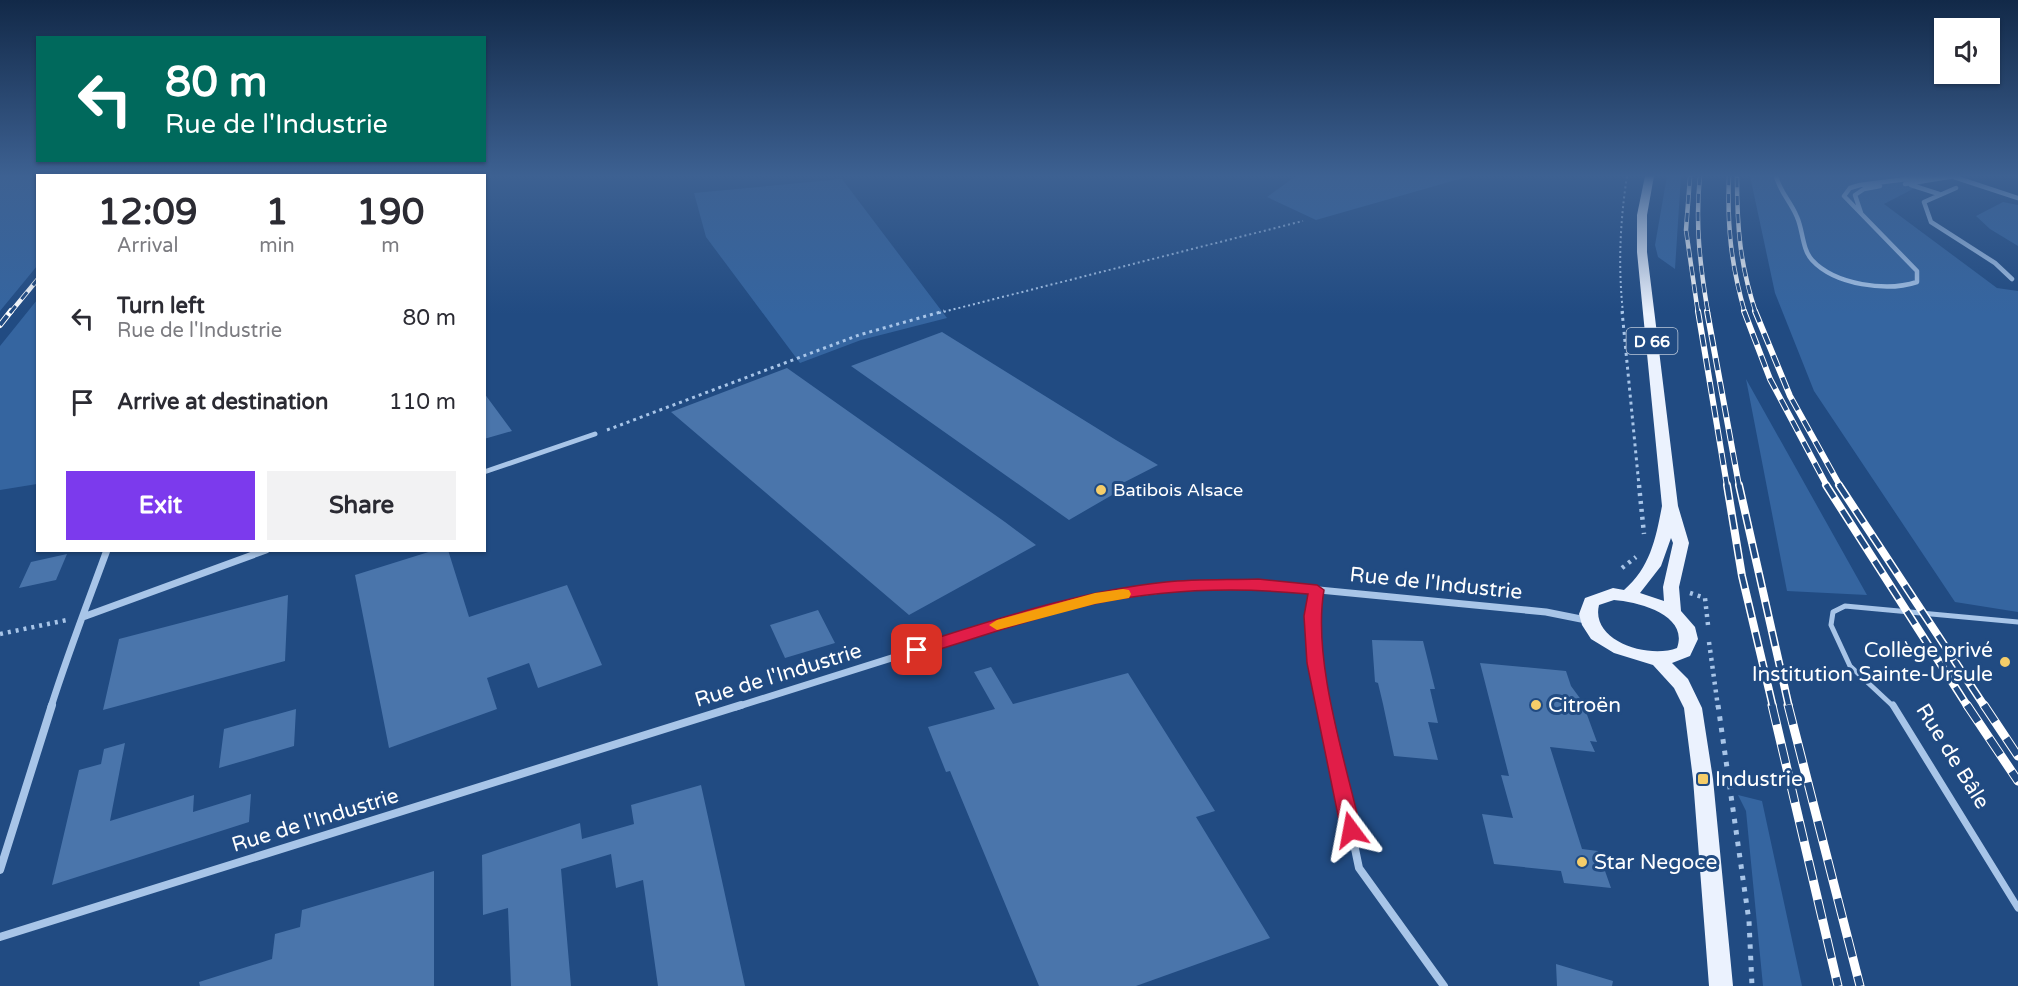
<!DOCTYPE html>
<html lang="en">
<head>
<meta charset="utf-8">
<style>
	body { margin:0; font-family:"Varela Round",sans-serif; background:#f2f2f3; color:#2b2b33; height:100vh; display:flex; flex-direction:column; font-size:22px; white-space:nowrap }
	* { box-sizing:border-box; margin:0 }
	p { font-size:20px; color:#7c7c81 }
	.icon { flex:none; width:33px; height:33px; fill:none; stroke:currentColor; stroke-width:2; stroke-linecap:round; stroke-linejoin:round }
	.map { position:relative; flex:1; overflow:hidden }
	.details { position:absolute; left:36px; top:174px; width:450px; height:378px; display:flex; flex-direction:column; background:#fff; border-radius:0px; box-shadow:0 2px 4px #0004 }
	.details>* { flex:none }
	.guide { position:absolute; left:36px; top:36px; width:450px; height:126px; border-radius:0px; box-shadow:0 2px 4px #0004; background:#00695c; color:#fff; overflow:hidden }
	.controls { position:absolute; left:1934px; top:18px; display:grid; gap:12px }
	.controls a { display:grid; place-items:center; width:66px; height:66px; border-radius:0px; background:#fff; box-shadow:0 2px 4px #0004; font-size:30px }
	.pin { position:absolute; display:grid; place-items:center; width:51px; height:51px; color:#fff; margin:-26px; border-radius:12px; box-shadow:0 3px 9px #0006 }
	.me { position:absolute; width:66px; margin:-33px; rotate:347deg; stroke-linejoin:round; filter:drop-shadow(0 0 4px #0008) }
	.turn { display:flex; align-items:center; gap:21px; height:126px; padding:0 30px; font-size:27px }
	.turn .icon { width:78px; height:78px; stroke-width:2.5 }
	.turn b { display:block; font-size:42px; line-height:51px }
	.eta { display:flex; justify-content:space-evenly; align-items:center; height:102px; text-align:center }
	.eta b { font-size:36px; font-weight:700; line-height:42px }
	.cta { display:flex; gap:12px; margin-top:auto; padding:12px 30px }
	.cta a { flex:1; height:69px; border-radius:0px; background:#7c3aed; color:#fff; font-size:24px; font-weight:700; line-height:69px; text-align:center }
	.cta a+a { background:#f2f2f3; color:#2b2b33 }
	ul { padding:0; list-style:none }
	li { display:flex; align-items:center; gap:18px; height:84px; padding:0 30px }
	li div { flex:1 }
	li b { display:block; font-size:22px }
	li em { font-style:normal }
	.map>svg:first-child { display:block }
	.green { fill:#3565a0 }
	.building { fill:#4a75ab }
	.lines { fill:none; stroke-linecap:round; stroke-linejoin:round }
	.path-far3 { stroke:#a8c5e8; stroke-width:2; stroke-dasharray:2 3; stroke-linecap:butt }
	.path-far2 { stroke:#a8c5e8; stroke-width:3; stroke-dasharray:3 4; stroke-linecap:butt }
	.path-far1 { stroke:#a8c5e8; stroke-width:4.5; stroke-dasharray:3 5; stroke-linecap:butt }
	.path { stroke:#a8c5e8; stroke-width:5; stroke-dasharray:4.5 7; stroke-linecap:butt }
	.service-far1 { stroke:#a8c5e8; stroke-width:5 }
	.service { stroke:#a8c5e8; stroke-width:7 }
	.minor-far3 { stroke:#a8c5e8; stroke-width:4.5 }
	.minor-far2 { stroke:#a8c5e8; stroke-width:5 }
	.minor-far1 { stroke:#a8c5e8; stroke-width:7 }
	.minor { stroke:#a8c5e8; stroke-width:8 }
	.primary { fill:#ebf2fe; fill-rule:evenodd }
	.rail-far3-casing { stroke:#fff; stroke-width:4.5 }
	.rail-far2-casing { stroke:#fff; stroke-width:6 }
	.rail-far1-casing { stroke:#fff; stroke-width:8 }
	.rail-casing { stroke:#fff; stroke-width:9 }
	.rail-far3 { stroke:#214b82; stroke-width:3; stroke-dasharray:9; stroke-linecap:butt }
	.rail-far2 { stroke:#214b82; stroke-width:4; stroke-dasharray:12; stroke-linecap:butt }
	.rail-far1 { stroke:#214b82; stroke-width:5; stroke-dasharray:15; stroke-linecap:butt }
	.rail { stroke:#214b82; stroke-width:7; stroke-dasharray:20; stroke-linecap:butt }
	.route { fill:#e11d48; stroke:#92132f; stroke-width:1.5 }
	.slow { fill:#f59e0b }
	.poi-dot { fill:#f5cd69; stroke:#214b82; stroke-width:2 }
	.labels { text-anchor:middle; stroke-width:6; stroke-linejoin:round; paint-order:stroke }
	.shield { fill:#214b82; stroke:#bcc9da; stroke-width:1.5 }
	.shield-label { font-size:16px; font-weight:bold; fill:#fff }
	.poi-label { font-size:18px; fill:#fff; stroke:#214b82; text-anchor:start }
	.near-street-label { font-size:21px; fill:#fff; stroke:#214b82 }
	.near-poi-label { font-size:21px; fill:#fff; stroke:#214b82; text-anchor:start }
</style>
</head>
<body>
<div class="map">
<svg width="2018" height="986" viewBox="0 0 2018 986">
	<rect width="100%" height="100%" fill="#214b82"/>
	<!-- green -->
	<path class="green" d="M0 176H38L37 266 0 311Z
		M1296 176H1470L1316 220 1267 197Z
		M1667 176H1681L1675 269 1658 257 1655 245Z
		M1750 176H1938L1884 204 1997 288 2018 291V612L1955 602 1814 391 1775 293Z
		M842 179 947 318 861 340 800 363 706 237 694 193Z
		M2003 202 2018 205V246L1990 229 1976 216Z
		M37 300V484L0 490V346Z
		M1746 379 1867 595 1787 591Z
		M1738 795 1762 801 1802 986H1763L1746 811Z"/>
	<!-- building -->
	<path class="building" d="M942 332 1116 440 1158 465 1113 488 1119 491 1069 520 851 366Z
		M787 368 1005 522 1036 545 909 615 671 412Z
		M484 393 512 431 484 439Z
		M435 550H448L469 617 567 585 602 665 538 688 529 663 487 678 497 709 389 748 355 575Z
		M67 554 56 580 19 588 31 562Z
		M288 595 285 661 103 710 119 639Z
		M818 610 835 643 785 658 770 625Z
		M1372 640 1423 641 1435 689H1430L1438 723 1428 722 1438 760 1394 756 1383 704 1378 683 1375 682Z
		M1480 663 1566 671 1571 686 1582 701 1597 742 1590 741 1595 752 1550 747 1582 849 1598 851 1611 888 1564 883 1561 871 1494 864 1482 814 1513 818 1501 775 1509 776Z
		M991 667 1013 704 1128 673 1215 811 1196 817 1270 938 1136 986H1039L950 771 946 772 928 727 995 709 974 672Z
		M296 709 294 746 219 768 224 729Z
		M125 743 110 821 194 795 193 812 251 794 249 822 52 885 79 770 101 764 104 749Z
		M701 785 745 986H658L643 880 616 888 611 854 561 869 571 986H511L508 908 483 915 482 855 580 823 582 839 634 824 631 805Z
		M434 871V986H200L199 982 272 959 275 934 300 927 302 910Z
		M1556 964 1613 981 1612 986H1557Z"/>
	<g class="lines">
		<!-- path-far3 -->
		<path class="path-far3" d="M939 313 1303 221
			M1623 313C1618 266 1620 222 1627 176"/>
		<!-- path-far2 -->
		<path class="path-far2" d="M1622 311 1639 486
			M607 430 859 335 944 311"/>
		<!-- path-far1 -->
		<path class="path-far1" d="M1639 485 1644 534
			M1622 568 1636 557
			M1690 593 1705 598 1708 625
			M0 634 67 620
			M1709 642 1718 707"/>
		<!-- path -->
		<path class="path" d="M1718 705 1749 921 1752 986"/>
		<!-- service-far1 -->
		<path class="service-far1" d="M1894 707 1850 666 1831 625 1833 612 1845 606 2018 622"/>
		<!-- service -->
		<path class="service" d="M1893 705 2018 908"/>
		<!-- minor-far3 -->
		<path class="minor-far3" d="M1776 176C1780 192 1791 202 1797 217 1803 230 1802 249 1812 260 1835 285 1887 292 1917 282V271L1844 196 1850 188 1860 185 1930 176
			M1954 177 2018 198
			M1905 184 1955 176
			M1911 185 1939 194
			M1956 188 1924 202 1931 222 1995 263 2012 279
			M1861 213 1855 195 1864 189 1880 186"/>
		<!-- minor-far2 -->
		<path class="minor-far2" d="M484 472 595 434"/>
		<!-- minor-far1 -->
		<path class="minor-far1" d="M1317 590C1309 630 1317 667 1325 707
			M83 617 266 550
			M51 707C68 653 88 602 107 550
			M736 707 1028 615 1095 598 1210 584H1258L1546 612 1586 620"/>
		<!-- minor -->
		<path class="minor" d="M1325 705 1359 868 1444 986
			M0 870 52 705
			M0 937 741 705"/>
		<!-- primary -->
		<path class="primary" d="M1645 176H1654L1647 215V252L1678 506 1689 543 1679 587 1681 611 1695 627 1698 639 1690 656 1672 663 1688 679 1702 708 1713 779 1733 986H1709L1693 779 1684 708 1674 688 1653 665 1614 653 1591 639 1582 625 1579 614 1585 598 1613 588 1624 590C1650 568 1656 538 1662 506L1637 252V215ZM1671 538 1673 543 1663 587 1664 601 1640 593 1661 566ZM1614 600C1639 602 1689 615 1677 648 1650 659 1590 642 1599 605Z"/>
		<!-- rail-far3 casing -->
		<g class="rail-far3-casing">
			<path id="rail-far3" d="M1700 176C1695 223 1700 266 1708 313
				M1729 176C1727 226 1731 265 1745 313
				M1690 177 1686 230 1698 313
				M1737 178C1737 228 1740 265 1756 313
				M10 313 38 279"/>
		</g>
		<!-- rail-far2 casing -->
		<g class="rail-far2-casing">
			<path id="rail-far2" d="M1698 311 1727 486
				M1707 311 1739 486
				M1744 311 1770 379 1827 486
				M1755 311 1790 396 1840 486
				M0 325 11 311"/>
		</g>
		<!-- rail-far1 casing -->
		<g class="rail-far1-casing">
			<path id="rail-far1" d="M1727 485 1742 576 1773 707
				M1739 485 1789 707
				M1826 485 1968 707
				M1839 485 1985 707"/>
		</g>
		<!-- rail casing -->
		<g class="rail-casing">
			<path id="rail" d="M1772 705 1838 986
				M1788 705 1860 986
				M1967 705 2018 781
				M1984 705 2018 756"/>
		</g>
		<!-- rail-far3 -->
		<use href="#rail-far3" class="rail-far3"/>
		<!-- rail-far2 -->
		<use href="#rail-far2" class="rail-far2"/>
		<!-- rail-far1 -->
		<use href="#rail-far1" class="rail-far1"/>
		<!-- rail -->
		<use href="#rail" class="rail"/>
	</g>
	<!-- sky -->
	<linearGradient id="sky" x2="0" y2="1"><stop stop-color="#122948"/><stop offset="0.56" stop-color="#3d6192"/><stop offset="1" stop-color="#3d6192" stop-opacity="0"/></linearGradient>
	<rect width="2018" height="314" fill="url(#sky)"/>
	<!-- route -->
	<path class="route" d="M1258 579 1317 585 1324 590C1312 660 1345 759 1361 830L1358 835 1351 838 1344 835 1341 830 1307 663 1304 616 1308 594C1237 587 1164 589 1093 604 1033 617 976 639 917 656L909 650 911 646C995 620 1078 591 1166 582 1196 579 1228 580 1258 579Z"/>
	<!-- slow -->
	<path class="slow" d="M1123 589 1129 590 1131 594 1129 598 1095 604 997 630 989 625 997 620 1095 593Z"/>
	<!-- markers -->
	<g class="poi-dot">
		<circle cx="1101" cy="490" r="6"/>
		<circle cx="2005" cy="662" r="6"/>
		<circle cx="1536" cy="705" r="6"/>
		<rect x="1697" y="773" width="12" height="12" rx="3"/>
		<circle cx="1582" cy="862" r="6"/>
	</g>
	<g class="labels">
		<!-- shield labels -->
		<rect class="shield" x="1626.5" y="328" width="51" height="26" rx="4.5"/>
		<g class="shield-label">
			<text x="1652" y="347">D 66</text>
		</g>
		<!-- poi labels -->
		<g class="poi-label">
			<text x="1113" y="496">Batibois Alsace</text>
		</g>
		<!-- near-street labels -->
		<g class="near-street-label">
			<text transform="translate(1436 583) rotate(6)" y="7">Rue de l'Industrie</text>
			<text transform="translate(778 675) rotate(-17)" y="7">Rue de l'Industrie</text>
			<text transform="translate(1953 756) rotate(58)" y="7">Rue de Bâle</text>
			<text transform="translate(315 820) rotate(-17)" y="7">Rue de l'Industrie</text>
		</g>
		<!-- near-poi labels -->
		<g class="near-poi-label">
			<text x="1993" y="657" text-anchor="end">Collège privé<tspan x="1993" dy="24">Institution Sainte-Ursule</tspan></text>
			<text x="1548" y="712">Citroën</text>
			<text x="1715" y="786">Industrie</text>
			<text x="1594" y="869">Star Negoce</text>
		</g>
	</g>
</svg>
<div class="controls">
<a><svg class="icon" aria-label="sound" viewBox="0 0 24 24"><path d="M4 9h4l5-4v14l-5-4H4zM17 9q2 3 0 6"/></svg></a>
</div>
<div class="pin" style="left:917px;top:650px;background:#d93025"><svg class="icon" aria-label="arrive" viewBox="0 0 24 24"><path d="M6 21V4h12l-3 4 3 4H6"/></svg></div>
<svg class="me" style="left:1351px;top:830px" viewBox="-20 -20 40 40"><path d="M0-17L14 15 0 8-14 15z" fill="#e11d48" stroke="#fff" stroke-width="4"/></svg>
<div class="guide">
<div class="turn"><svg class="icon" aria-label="left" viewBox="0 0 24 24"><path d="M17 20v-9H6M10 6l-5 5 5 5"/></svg><div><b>80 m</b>Rue de l'Industrie</div></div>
</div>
<section class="details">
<div class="eta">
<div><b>12:09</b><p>Arrival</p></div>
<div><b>1</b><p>min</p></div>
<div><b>190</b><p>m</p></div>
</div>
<ul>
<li><svg class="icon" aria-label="left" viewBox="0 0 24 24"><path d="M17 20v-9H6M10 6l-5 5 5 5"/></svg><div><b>Turn left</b><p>Rue de l'Industrie</p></div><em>80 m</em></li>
<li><svg class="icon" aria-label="arrive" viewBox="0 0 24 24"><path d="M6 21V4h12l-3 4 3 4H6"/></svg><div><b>Arrive at destination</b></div><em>110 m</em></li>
</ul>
<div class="cta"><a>Exit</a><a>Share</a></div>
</section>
</div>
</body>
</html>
